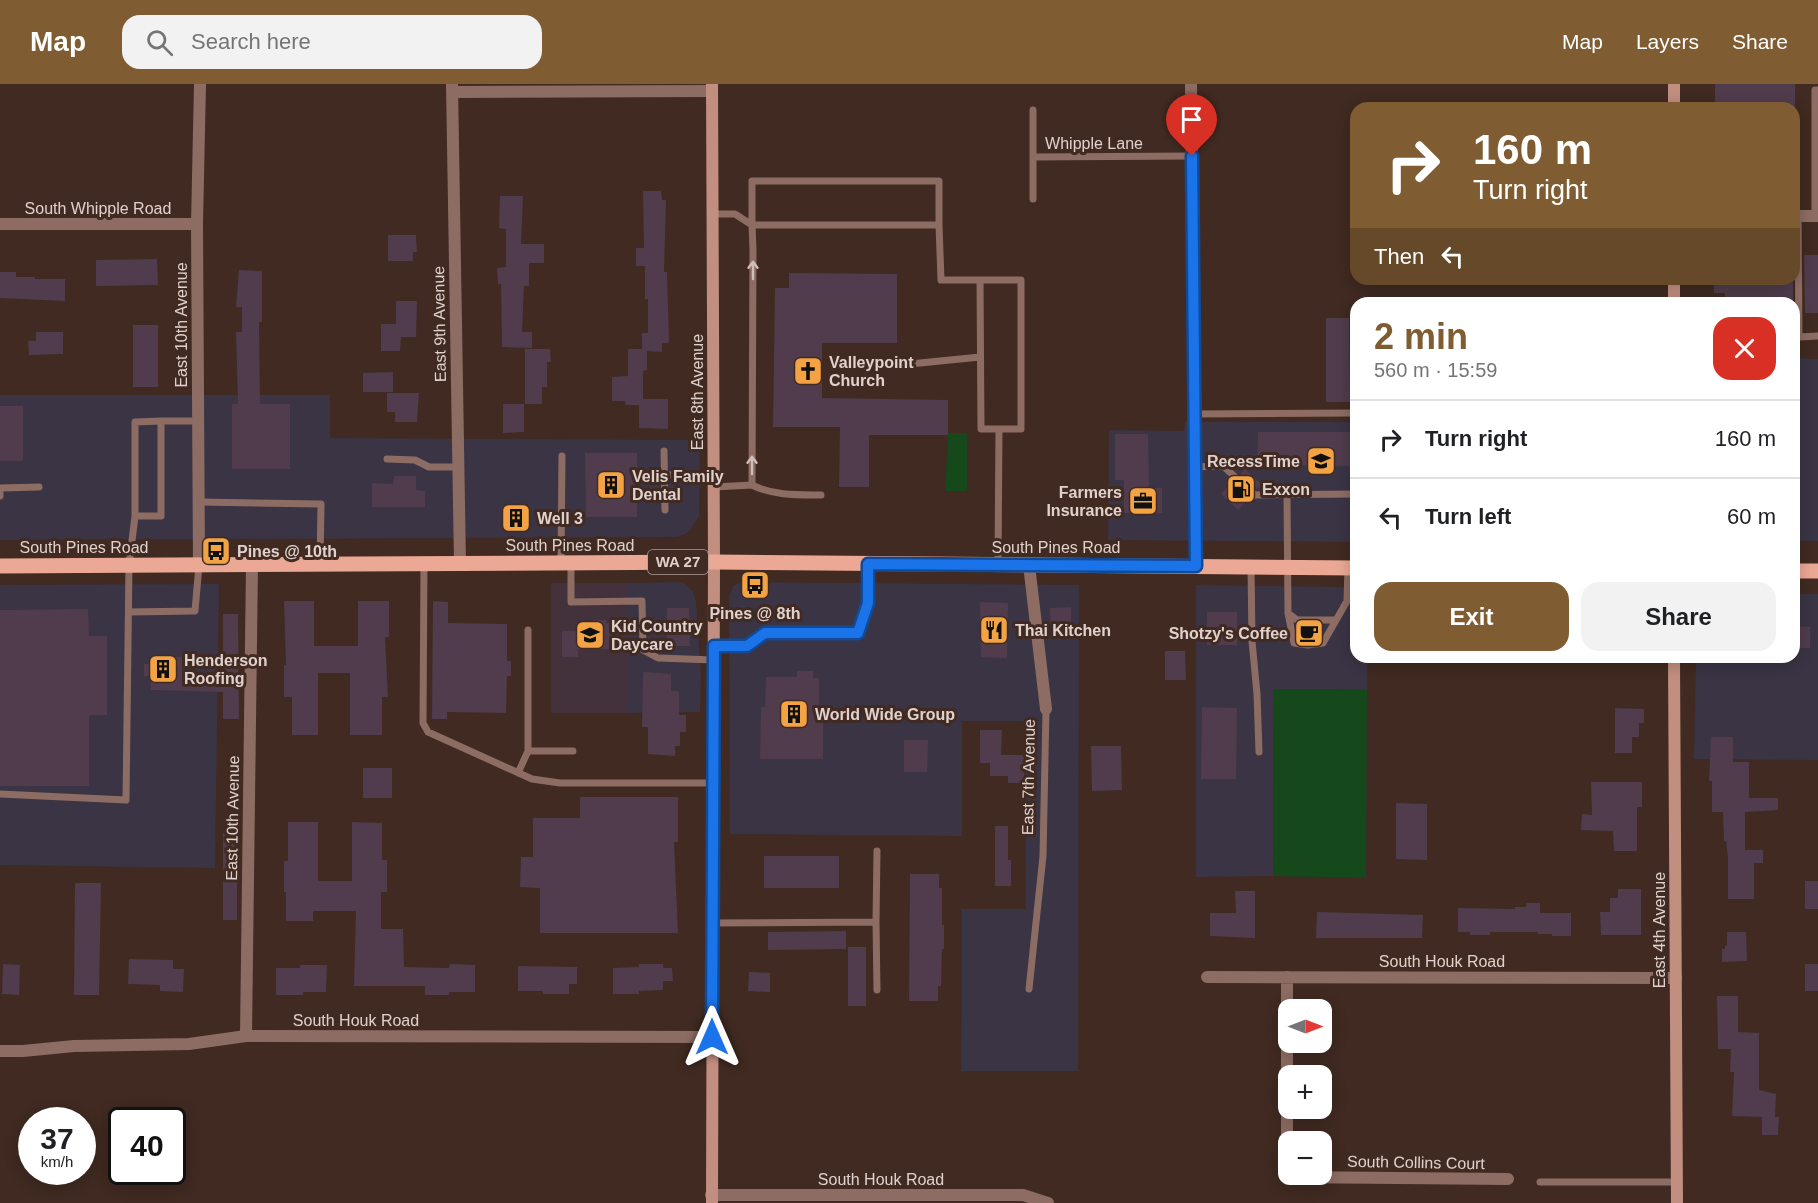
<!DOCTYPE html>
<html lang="en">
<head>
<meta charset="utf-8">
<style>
	body { margin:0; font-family:Arial,sans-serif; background:#f2f2f2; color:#202124; height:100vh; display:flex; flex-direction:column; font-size:22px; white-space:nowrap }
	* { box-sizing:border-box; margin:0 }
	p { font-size:20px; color:#757577 }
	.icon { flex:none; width:33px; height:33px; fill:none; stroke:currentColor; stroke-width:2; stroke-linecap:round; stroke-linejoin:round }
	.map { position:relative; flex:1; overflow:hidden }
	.drawer { position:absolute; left:1350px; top:213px; width:450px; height:366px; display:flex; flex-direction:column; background:#fff; border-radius:18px; box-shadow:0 3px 15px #0003 }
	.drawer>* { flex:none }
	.guide { position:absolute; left:1350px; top:18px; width:450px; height:183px; border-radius:18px; box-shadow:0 3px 15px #0003; background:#7f5c32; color:#fff; overflow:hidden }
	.needle { width:39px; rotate:90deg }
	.controls { position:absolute; left:1278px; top:915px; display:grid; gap:12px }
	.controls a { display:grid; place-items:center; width:54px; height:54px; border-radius:12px; background:#fff; box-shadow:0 3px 15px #0003; font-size:30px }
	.speed { position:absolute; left:18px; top:1023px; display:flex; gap:12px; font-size:30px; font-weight:700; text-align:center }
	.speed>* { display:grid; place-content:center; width:78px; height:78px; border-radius:50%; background:#fff; box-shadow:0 3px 15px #0003; line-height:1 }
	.speed small { font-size:15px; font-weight:400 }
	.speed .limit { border:3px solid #111; border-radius:9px; background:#fff; color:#111 }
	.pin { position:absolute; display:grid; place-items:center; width:51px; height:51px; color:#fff; margin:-62px -26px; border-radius:50% 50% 50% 0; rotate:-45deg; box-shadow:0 0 6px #0007 }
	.pin .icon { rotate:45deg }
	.me { position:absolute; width:66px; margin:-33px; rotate:0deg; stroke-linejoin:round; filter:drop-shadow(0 0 4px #0008) }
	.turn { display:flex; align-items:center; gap:21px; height:126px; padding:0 24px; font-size:27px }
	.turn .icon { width:78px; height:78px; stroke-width:2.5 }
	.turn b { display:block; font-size:42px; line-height:51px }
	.then { display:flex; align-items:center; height:57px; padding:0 24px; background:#0003; gap:12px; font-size:22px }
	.round { display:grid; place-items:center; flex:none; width:63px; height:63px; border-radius:18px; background:#f2f2f2 }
	.headline { display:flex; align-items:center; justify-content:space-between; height:102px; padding:0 24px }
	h1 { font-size:36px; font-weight:700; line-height:45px; color:#7f5c32 }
	.button { display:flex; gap:12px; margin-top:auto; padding:12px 24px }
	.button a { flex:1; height:69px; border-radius:18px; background:#7f5c32; color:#fff; font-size:24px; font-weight:700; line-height:69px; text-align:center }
	.button a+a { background:#f2f2f2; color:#202124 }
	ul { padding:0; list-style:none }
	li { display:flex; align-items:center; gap:18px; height:78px; padding:0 24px; border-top:2px solid #e0e0e0 }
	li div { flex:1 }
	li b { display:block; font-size:22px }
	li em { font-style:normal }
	header { display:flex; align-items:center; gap:36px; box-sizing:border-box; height:84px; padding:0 30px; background:#7f5c32; color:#fff }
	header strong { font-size:28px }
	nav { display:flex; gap:33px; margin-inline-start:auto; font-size:21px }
	.search { width:420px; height:54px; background:#f2f2f2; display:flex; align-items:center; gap:15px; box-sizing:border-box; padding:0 21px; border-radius:18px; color:#757577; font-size:22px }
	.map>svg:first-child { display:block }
	.commercial { fill:#3a3445 }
	.education { fill:#43323c }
	.green { fill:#15481b }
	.building { fill:#503c4c }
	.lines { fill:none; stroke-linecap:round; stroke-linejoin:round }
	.lane { stroke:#8d6c63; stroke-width:7 }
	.street { stroke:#8d6c63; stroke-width:12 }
	.secondary { stroke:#c28e80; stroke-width:12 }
	.primary { stroke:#eba895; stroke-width:15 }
	.oneway { stroke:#cfbdb7 }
	.route-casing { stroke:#114b97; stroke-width:15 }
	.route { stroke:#1a73e8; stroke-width:10 }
	.labels { text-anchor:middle; stroke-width:6; stroke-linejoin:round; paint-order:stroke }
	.shield { fill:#402a21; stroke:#b09f99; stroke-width:1.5 }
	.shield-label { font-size:15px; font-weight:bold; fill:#e0d1cc }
	.street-label { font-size:16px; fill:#e0d1cc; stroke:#402a21 }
	.poi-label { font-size:16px; font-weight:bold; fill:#e0d1cc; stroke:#402a21; text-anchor:start }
</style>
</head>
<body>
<header>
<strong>Map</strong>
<div class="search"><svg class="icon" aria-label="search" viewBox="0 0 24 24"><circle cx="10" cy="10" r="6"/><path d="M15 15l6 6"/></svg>Search here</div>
<nav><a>Map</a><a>Layers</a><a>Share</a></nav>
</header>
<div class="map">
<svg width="1818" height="1119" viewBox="0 0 1818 1119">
	<rect width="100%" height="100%" fill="#402a21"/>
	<!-- commercial -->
	<path class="commercial" d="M1798 274 1818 275V457H1798Z
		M0 311H330V354L700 356 699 432 689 448 678 453 0 456Z
		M1185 338H1356V458L1108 456 1109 346 1184 347Z
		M677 498 685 500 693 508 696 517 701 592 700 628 627 629V499Z
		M741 498 1079 501 1078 987H961L962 825H1026L1025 637H962V752L730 750 729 512 733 502Z
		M219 500 215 784 0 781V501Z
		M1196 501 1356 503V573H1367V606L1274 605 1273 792 1196 793Z
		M1794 510H1818V676L1694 675 1696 573H1794Z"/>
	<!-- education -->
	<path class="education" d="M551 499H627V629H551Z"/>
	<!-- green -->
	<path class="green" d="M1794 274H1798V457H1794Z
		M948 349H967V407H945Z
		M1274 605 1367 606 1366 794 1273 792Z"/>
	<!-- building -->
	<path class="building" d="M1715 0H1795V24H1772V20H1715Z
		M643 107H661L662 116H666L664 188H667L669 259H662V268L647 267V286L643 287V315H668V345L639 344V321H626L625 317H612V293L628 292V265H642V249H648V215H645V182H636V164H644Z
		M500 112H523L521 160H544V179H529V202H524L522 248H532V264L502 263 501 200H498L497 184 506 183V145L499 144Z
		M388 151H416L417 168H413V177H388Z
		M1804 171H1818V229H1805Z
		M157 175 158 201 96 202V176Z
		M239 186 262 187V238H259L260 320H290V385H232V320H238L236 248H242V223H236Z
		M0 188H16V193H35V195H65V217L0 214Z
		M789 189 897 190V259H822V314L948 316V351H869V403H839L840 343H773L775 204H789Z
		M1714 195H1793V219H1725V209H1714Z
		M396 217H417L416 253H401L400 267H381V240H396Z
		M1326 234H1349L1350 318H1326Z
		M133 241H158V303H133Z
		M36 248H63V270L29 271 28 257H36Z
		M525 265H550L551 278H547V303H542V320H525Z
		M393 288V308H363V289Z
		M387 309H419L417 338H395V328H387Z
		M503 320H524V348L503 349Z
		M0 322H23V377H0Z
		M1258 348H1356V382L1257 381Z
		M1115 350H1148L1149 404H1162V429H1124V396H1115Z
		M585 369H637V433H586Z
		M1245 385 1262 401 1257 405 1240 390Z
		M394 392H416V406L425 407V423H372V399L393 400Z
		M1232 398 1249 414 1238 426 1221 410Z
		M507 424H525V444H507Z
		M284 517H314V562H358V517H389V553H385L388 613H382V651H350V589H318V651H292V613H284V581H286Z
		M433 517 448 518V539L507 540V577H511V592H507L506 629 447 628V635H432Z
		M980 518 1008 519 1007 574 981 573Z
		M1071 523V541L1051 542 1050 524Z
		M667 524H689L690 562H667Z
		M88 525 89 552H107V631H89V702H0V526Z
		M1207 528H1237V561H1207Z
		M223 530H238L239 635H223V608L151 606V592H144V580H166V573H182V589L223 590Z
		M593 536H606V539H619V565H578V573H562V547H581V539H593Z
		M1794 542 1810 543V564H1794Z
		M1165 567H1185L1186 596H1165Z
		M797 587H813V594H819V623H827V638H823V675H760L761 623H765L766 593H797Z
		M643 588 671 590V607H679V631H686V648H680V662H675V672L648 670V643H642Z
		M1202 623 1237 624 1236 695H1201Z
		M1615 624 1644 625V639H1639V653H1632V669H1615Z
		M980 646H1002L1001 671H1025L1024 699H1008V692H990V679H980Z
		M1711 653H1733V678H1749V714H1778V726L1745 728V766H1763V779H1754V815H1728V774L1726 757H1724L1723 728H1712V697H1709Z
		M904 656H928L927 688H904Z
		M1091 662H1121L1122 706 1092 707Z
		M363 684H392V714H363Z
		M1591 698H1642V723H1637V767H1614L1613 747 1581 746 1582 730 1592 731Z
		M580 713H678V758H674L678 849H540V804L520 803 521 773H533V734H580Z
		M1396 719 1427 720V776L1396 775Z
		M288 738H318V797H352V738L382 739V776H387V808H381V845H403L404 883 449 884 450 880 475 881V908H449V911H425V902H354L356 827H313V837H286V808H284V777H288Z
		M995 742H1008V776H1011V802H995Z
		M223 749H237V836H223Z
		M764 772H839V804H764Z
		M910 790H939V804H942V841H944V865H942L941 902H938V917H909Z
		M1805 797H1818V825H1805Z
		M75 799H101L99 911H74Z
		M1618 805H1641V851H1601L1600 828H1610V814H1618Z
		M1235 807H1255V854L1210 852V829H1236Z
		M1526 819H1540V829H1571V852H1552V850H1538V848H1490V851H1470V848H1458V824L1515 825V823H1526Z
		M1317 828 1423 831 1422 854H1316Z
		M846 847V865L768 866V848Z
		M1727 848H1746L1747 877 1722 878V865H1725V862L1727 861Z
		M848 863H866V922H848Z
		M129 875 173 876V885H184L183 908 160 907V901L128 900Z
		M3 880 20 881 19 911 2 910Z
		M639 880H663V884H672L673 897H663V906L639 907V910H613V884L639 883Z
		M1805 880H1818V907H1805Z
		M300 881H327L326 908H303V911H276V884H300Z
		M518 882 577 883V900H569V910H543V907H518Z
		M749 888 770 889V908L748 907Z
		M1717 912H1738V948L1759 949V1006L1776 1010 1775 1033H1779L1778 1051H1762V1033L1732 1032 1734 988H1730L1731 965H1718Z"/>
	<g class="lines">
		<!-- lane -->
		<path class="lane" d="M1033 26V73L1192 72
			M1033 73V115
			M713 130H735L752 141 753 166 752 401 714 403
			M1798 132 1799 253 1818 252
			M1815 132V6H1818
			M939 141V97H752V141H939L941 196H1021V345H981L980 196
			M910 280 980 273
			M1194 330 1356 329
			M161 337 135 338V432H161V337H198
			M664 367 665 426
			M387 375 415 376 429 383H458
			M1195 383 1223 382 1255 411 1356 410
			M664 391H714
			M752 401C774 412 797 411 821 411
			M1287 411 1288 529 1294 559 1308 561 1323 559 1347 517 1348 484
			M0 412V404L39 403
			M199 418 321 420 320 480
			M561 479 562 372
			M571 479V518L642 517 643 566 658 574 714 576
			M424 480 423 639 428 648 532 695 560 699H713
			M998 480 999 345
			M1251 483 1252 557 1257 610 1259 668
			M129 528 195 527 199 481
			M1288 529 1297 536H1336
			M714 562H747L765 549H858L868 519 869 480
			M528 667H573
			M518 689 528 667V546
			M0 710 126 716 129 481 135 432
			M876 838 877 906
			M713 839 876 838 877 767
			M1029 905 1043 772 1046 625
			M1540 1098H1677"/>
		<!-- street -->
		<path class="street" d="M452 0 460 480
			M1191 0 1196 482
			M452 8 712 7
			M1794 132H1818
			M0 140H197
			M199 481 197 140 200 0
			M1029 481 1046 625
			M1207 893 1676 894
			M1287 893V1093L1508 1095
			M246 952 252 480
			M0 967H23L74 962 189 960 246 952 712 953
			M711 1111H1023L1048 1119"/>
		<!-- secondary -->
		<path class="secondary" d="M1674 0V24
			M1674 219V195
			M1674 573 1677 1119
			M712 1119 714 478 712 0"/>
		<!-- primary -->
		<path class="primary" d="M0 482 714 478 1356 484
			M1794 487H1818"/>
	</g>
	<!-- one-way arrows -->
	<defs><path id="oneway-shaft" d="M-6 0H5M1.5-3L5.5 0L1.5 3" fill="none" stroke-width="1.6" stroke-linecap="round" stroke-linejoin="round" transform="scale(1.5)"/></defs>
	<g class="oneway">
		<use href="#oneway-shaft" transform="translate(753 186) rotate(-90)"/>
		<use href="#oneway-shaft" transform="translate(752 381) rotate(-90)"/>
	</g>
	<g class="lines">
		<!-- route casing -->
		<g class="route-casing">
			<path id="route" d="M712 953 714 562H747L765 549H858L868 519V480L1196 482 1192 72"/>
		</g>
		<!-- route -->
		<use href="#route" class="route"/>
	</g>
	<!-- icons -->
	<defs>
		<g id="church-square" transform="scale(1.5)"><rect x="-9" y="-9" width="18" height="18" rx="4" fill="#f4a344" stroke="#402a21"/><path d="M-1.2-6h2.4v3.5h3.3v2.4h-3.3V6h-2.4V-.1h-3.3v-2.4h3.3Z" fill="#111"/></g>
		<g id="school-square" transform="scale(1.5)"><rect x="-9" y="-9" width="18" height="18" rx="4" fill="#f4a344" stroke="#402a21"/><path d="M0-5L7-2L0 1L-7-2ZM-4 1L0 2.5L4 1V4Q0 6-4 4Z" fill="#111"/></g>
		<g id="building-square" transform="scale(1.5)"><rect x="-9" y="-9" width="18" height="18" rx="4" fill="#f4a344" stroke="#402a21"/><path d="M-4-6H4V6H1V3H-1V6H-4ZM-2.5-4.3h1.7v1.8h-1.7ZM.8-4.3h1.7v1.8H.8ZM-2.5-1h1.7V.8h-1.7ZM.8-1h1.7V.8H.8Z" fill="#111"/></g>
		<g id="fuel-square" transform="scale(1.5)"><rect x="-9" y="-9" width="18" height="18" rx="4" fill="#f4a344" stroke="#402a21"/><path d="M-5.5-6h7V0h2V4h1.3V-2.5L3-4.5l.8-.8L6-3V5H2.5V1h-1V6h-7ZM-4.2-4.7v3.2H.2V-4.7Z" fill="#111"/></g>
		<g id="office-square" transform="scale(1.5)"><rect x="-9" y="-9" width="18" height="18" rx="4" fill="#f4a344" stroke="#402a21"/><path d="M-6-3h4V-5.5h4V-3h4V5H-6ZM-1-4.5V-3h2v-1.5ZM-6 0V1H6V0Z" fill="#111"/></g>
		<g id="bus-square" transform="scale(1.5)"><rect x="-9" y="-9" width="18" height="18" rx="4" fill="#f4a344" stroke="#402a21"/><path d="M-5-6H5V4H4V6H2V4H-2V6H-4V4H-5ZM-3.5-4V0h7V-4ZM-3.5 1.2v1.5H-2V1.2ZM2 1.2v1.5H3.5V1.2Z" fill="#111"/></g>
		<g id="restaurant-square" transform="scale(1.5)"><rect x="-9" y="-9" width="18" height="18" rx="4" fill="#f4a344" stroke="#402a21"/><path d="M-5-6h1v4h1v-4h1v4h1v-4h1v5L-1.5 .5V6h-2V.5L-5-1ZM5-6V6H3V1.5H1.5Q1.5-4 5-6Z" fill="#111"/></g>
		<g id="cafe-square" transform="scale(1.5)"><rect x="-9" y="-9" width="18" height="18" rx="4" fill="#f4a344" stroke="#402a21"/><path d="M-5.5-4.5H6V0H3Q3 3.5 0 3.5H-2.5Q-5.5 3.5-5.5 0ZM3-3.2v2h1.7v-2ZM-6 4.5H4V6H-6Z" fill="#111"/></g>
	</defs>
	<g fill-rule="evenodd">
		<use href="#church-square" x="808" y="287"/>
		<use href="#school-square" x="1321" y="377"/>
		<use href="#building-square" x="611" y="401"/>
		<use href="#fuel-square" x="1241" y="405"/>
		<use href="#office-square" x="1143" y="417"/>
		<use href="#building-square" x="516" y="434"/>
		<use href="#bus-square" x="216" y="467"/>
		<use href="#bus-square" x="755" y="501"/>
		<use href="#restaurant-square" x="994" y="546"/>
		<use href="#cafe-square" x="1309" y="549"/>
		<use href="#school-square" x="590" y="551"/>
		<use href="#building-square" x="163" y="585"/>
		<use href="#building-square" x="794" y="630"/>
	</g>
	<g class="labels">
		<!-- shield labels -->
		<rect class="shield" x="648" y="466" width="60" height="24" rx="4.5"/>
		<g class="shield-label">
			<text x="678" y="483">WA 27</text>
		</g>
		<!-- street labels -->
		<g class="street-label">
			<text x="1094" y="65">Whipple Lane</text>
			<text x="98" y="130">South Whipple Road</text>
			<text transform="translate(439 240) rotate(-91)" y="6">East 9th Avenue</text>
			<text transform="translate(181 241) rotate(-90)" y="6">East 10th Avenue</text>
			<text transform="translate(697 308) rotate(-90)" y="6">East 8th Avenue</text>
			<text x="570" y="467">South Pines Road</text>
			<text x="84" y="469">South Pines Road</text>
			<text x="1056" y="469">South Pines Road</text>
			<text transform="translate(1028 693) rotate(-89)" y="6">East 7th Avenue</text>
			<text transform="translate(232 734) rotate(-89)" y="6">East 10th Avenue</text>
			<text transform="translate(1659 846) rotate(-90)" y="6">East 4th Avenue</text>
			<text x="1442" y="883">South Houk Road</text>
			<text x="356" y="942">South Houk Road</text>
			<text transform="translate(1416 1078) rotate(1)" y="6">South Collins Court</text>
			<text x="881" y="1101">South Houk Road</text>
		</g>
		<!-- poi labels -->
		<g class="poi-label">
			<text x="829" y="284">Valleypoint<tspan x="829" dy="18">Church</tspan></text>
			<text x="1300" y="383" text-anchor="end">RecessTime</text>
			<text x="632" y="398">Velis Family<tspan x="632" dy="18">Dental</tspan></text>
			<text x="1262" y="411">Exxon</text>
			<text x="1122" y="414" text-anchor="end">Farmers<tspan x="1122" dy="18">Insurance</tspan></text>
			<text x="537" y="440">Well 3</text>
			<text x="237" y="473">Pines @ 10th</text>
			<text x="755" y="535" text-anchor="middle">Pines @ 8th</text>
			<text x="611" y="548">Kid Country<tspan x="611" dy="18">Daycare</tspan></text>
			<text x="1015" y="552">Thai Kitchen</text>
			<text x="1288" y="555" text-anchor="end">Shotzy's Coffee</text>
			<text x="184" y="582">Henderson<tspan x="184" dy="18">Roofing</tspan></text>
			<text x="815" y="636">World Wide Group</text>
		</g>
	</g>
</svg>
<div class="controls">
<a><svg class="needle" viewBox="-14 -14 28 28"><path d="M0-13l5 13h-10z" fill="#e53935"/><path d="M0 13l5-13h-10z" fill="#757577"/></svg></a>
<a>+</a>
<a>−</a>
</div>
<div class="speed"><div>37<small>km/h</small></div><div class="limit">40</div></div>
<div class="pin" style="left:1192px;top:72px;background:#d93025"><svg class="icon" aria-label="arrive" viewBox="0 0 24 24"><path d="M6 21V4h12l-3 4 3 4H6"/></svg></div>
<svg class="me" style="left:712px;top:953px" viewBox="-20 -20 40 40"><path d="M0-17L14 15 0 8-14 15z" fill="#1a73e8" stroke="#fff" stroke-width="4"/></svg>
<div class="guide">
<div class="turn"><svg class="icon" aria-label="right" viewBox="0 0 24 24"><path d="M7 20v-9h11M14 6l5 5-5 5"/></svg><div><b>160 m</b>Turn right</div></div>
<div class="then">Then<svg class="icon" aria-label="left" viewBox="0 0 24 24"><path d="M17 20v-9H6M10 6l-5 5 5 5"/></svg></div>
</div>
<section class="drawer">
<div class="headline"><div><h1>2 min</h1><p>560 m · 15:59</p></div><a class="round" style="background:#d93025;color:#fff"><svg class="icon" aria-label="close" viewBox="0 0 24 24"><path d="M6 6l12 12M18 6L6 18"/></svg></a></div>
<ul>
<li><svg class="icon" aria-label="right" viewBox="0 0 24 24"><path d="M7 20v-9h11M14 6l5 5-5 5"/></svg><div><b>Turn right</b></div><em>160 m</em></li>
<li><svg class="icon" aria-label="left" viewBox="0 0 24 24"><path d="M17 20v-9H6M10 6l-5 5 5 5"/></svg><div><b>Turn left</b></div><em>60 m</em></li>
</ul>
<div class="button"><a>Exit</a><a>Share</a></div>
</section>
</div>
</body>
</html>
